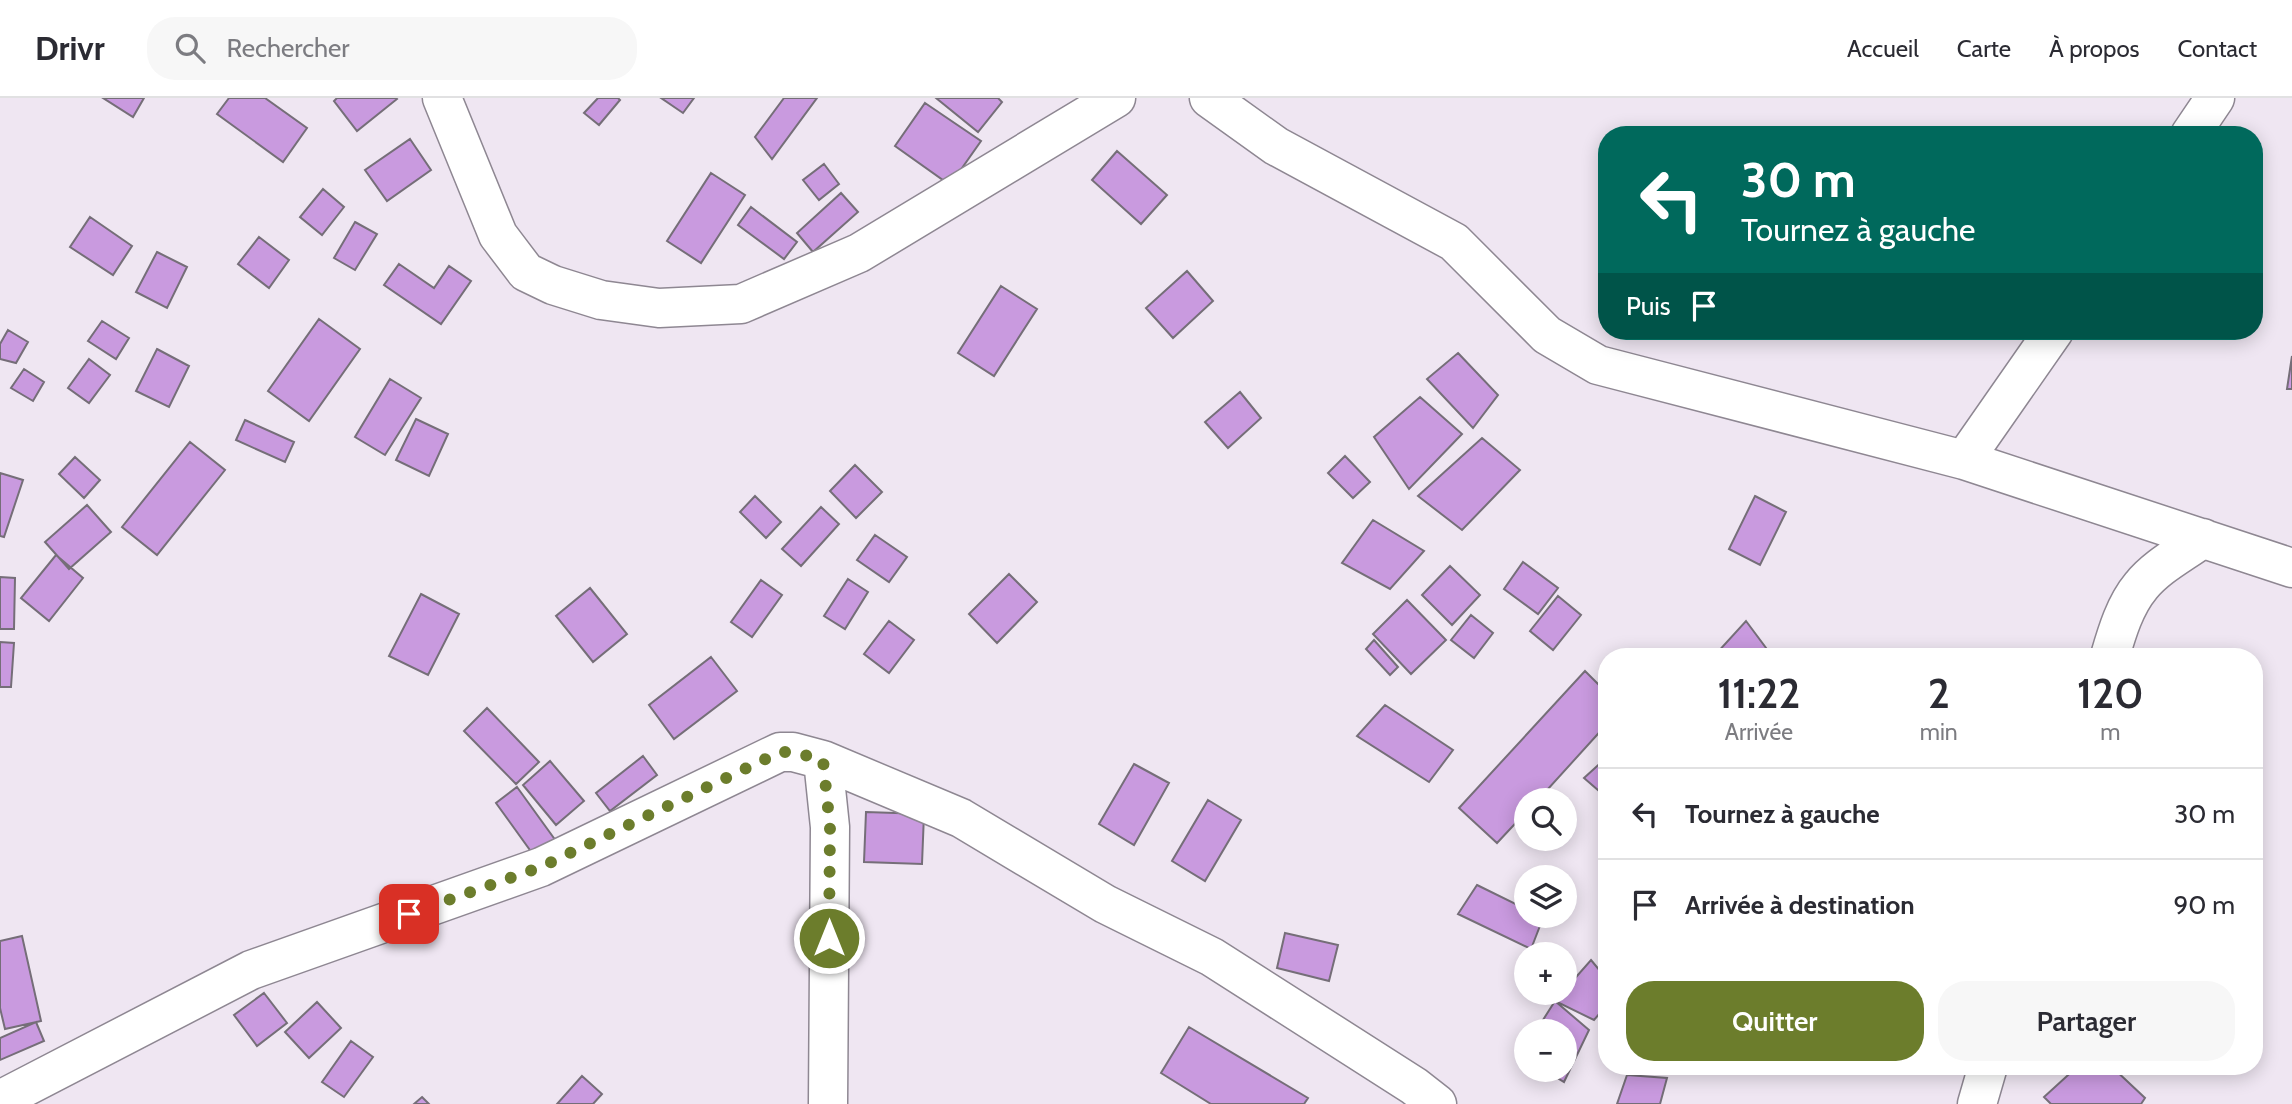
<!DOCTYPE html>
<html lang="fr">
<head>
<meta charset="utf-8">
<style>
	body { margin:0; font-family:Cabin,sans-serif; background:#f7f7f7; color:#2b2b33; height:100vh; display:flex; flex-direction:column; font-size:26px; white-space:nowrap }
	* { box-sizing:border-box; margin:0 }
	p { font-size:23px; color:#7c7c81 }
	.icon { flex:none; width:38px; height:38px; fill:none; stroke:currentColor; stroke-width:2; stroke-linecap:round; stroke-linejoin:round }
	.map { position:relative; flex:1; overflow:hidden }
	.details { position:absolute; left:1598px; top:550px; width:665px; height:427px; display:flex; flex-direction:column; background:#fff; border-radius:28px; box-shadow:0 4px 18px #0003 }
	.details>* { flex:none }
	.top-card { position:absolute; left:1598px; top:28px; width:665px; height:214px; border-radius:28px; box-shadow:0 4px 18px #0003; background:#00695c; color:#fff; overflow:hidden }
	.buttons { position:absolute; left:1514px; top:690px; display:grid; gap:14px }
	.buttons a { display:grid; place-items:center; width:63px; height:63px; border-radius:50%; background:#fff; box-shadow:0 4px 18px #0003; font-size:35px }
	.pin { position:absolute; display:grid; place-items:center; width:60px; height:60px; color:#fff; margin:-30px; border-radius:14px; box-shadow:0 4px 10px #0006 }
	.me { position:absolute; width:77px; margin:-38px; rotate:0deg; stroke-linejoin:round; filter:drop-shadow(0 0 5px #0008) }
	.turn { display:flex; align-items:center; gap:24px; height:147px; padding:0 28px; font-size:32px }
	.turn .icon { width:91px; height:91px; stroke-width:2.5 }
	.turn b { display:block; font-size:49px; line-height:60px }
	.then { display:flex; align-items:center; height:66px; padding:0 28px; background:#0003; gap:14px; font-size:26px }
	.eta { display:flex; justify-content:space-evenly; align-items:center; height:119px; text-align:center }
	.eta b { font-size:42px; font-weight:600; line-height:49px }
	.cta { display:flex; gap:14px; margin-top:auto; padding:14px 28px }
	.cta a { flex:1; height:80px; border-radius:28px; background:#6c7d2c; color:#fff; font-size:28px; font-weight:600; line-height:80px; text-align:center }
	.cta a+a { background:#f7f7f7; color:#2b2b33 }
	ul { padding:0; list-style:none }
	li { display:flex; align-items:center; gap:21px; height:91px; padding:0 28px; border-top:2px solid #e1e1e2 }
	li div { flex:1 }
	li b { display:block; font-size:26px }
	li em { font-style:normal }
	header { display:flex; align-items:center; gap:42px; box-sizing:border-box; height:98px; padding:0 35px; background:#fff; border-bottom:2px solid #e1e1e2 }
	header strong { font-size:33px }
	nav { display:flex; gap:38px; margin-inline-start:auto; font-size:24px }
	.search { width:490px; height:63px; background:#f7f7f7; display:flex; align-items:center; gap:18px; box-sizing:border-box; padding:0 24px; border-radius:28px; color:#7c7c81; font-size:26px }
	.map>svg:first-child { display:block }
	.building { fill:#c99adf; stroke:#756e78; stroke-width:2 }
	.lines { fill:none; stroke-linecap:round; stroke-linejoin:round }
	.minor-casing { stroke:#8e8792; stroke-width:41 }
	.minor { stroke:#fff; stroke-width:38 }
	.route { stroke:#6c7d2c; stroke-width:12; stroke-dasharray:0 21.6 }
</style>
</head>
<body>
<header>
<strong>Drivr</strong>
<div class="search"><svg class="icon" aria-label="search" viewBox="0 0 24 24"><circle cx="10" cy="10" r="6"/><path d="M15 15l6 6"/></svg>Rechercher</div>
<nav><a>Accueil</a><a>Carte</a><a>À propos</a><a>Contact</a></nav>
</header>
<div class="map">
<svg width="2292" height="1006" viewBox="0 0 2292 1006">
	<rect width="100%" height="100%" fill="#efe6f2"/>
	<!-- building -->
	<path class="building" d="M103 0H144L133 19Z
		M229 0H265L307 30 283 64 217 16Z
		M337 0H396L397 1 357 33 334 3Z
		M598 0H618L620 2 599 27 584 15Z
		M661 0H694L683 15Z
		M784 0H817L772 61 755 39Z
		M936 0H998L1002 4 978 34Z
		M925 5 981 43 950 87 895 48Z
		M410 41 431 72 387 103 365 72Z
		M1117 53 1167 97 1141 126 1092 82Z
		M824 66 839 86 819 102 803 82Z
		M711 75 745 97 701 165 667 143Z
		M323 91 344 109 322 137 300 119Z
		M841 95 858 114 813 154 797 135Z
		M751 109 797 144 784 161 738 127Z
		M90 119 132 148 113 177 70 149Z
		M355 124 377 136 355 172 334 160Z
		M259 139 289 162 269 190 238 166Z
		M157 154 187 169 167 210 136 194Z
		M399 166 434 190 449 168 471 183 441 226 384 187Z
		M1187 173 1213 203 1173 240 1146 210Z
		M1001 188 1037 211 994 278 958 255Z
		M319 221 360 251 309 323 268 293Z
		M102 223 129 240 116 261 88 243Z
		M8 232 28 244 16 265 0 261V246Z
		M157 251 189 268 169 309 136 293Z
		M1458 255 1498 297 1473 330 1427 281Z
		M2292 258V291H2287Z
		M89 261 110 277 89 305 68 290Z
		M24 271 44 284 33 303 11 290Z
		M390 281 421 300 385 357 355 339Z
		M1240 294 1261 320 1228 350 1205 324Z
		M1420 299 1462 336 1409 391 1374 339Z
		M416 321 448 336 429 378 396 362Z
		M245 322 294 344 285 364 236 342Z
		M1482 340 1520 372 1462 432 1418 398Z
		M190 344 225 372 157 457 122 429Z
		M1345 358 1370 384 1353 400 1328 375Z
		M75 359 100 382 84 400 59 376Z
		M855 367 882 394 856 420 830 393Z
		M0 375 23 382 4 439 0 438Z
		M755 398 781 424 766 440 740 414Z
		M1755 398 1786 414 1760 467 1729 451Z
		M87 407 111 434 69 471 45 444Z
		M821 409 839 426 801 468 782 451Z
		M1373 422 1424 453 1390 491 1342 465Z
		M875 437 907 459 889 484 857 462Z
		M56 457 83 480 49 523 21 500Z
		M1523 464 1558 490 1538 516 1504 491Z
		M1450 468 1480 497 1452 527 1422 497Z
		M1009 476 1037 504 997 545 969 516Z
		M0 479 15 480 14 531H0Z
		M848 481 868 494 845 531 824 518Z
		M761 482 782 497 752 539 731 524Z
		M590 490 627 536 593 564 556 518Z
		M421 496 459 516 428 577 389 558Z
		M1558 498 1581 517 1553 552 1530 533Z
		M1407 502 1446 542 1411 576 1373 536Z
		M1471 517 1493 535 1474 560 1451 542Z
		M889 523 914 542 889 575 864 556Z
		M1746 523 1772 558 1715 557Z
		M1374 542 1398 569 1390 577 1366 551Z
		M0 544 14 545 11 589H0Z
		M711 559 737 593 674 641 649 607Z
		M1585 573 1606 594V627L1538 702H1526V714L1497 745 1459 710Z
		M1385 607 1453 652 1429 684 1357 638Z
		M487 610 539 664 516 686 464 633Z
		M643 658 657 677 610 713 596 695Z
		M1606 660V699L1584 680Z
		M550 663 584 703 556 727 523 687Z
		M1134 666 1169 685 1134 747 1099 726Z
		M517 689 556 743 535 759 496 705Z
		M1208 702 1241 722 1205 783 1172 763Z
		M866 714 924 716 922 766 864 764Z
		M1477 787 1526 811V817H1537L1543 820 1531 851 1458 816Z
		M1285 835 1338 847 1329 883 1277 870Z
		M22 838 41 923 5 931 0 910V843Z
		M1591 862 1606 880V908L1594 922 1555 903Z
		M264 895 287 925 257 948 234 917Z
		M1555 903 1589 932 1564 984 1543 971H1564V933H1536Z
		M317 904 341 930 309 960 285 934Z
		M36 924 44 943 0 962V940Z
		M1189 929 1308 1000 1304 1006H1211L1161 975Z
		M351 943 373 959 344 999 322 984Z
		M1679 968H1694L1692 974Z
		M2078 968H2111L2145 1000 2141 1006H2051L2044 999Z
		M1627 977 1667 980 1660 1006H1617Z
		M582 978 602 996 593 1006H557Z
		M422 999 429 1006H414Z"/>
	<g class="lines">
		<!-- minor casing -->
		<g class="minor-casing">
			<path id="minor" d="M442 0 498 137 526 174 553 187 601 202 659 210 741 206 859 155 1116 0
				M1209 0 1276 48 1454 144 1547 237 1598 267 1964 362 2292 470
				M2190 37 2215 0
				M1964 362 2054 233
				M2110 558C2117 534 2125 507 2141 488 2157 468 2183 455 2203 440
				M823 662 961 720 1105 806 1212 859 1414 988 1437 1006
				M0 1002 251 872 541 769 780 654H793L823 662 830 729 828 1006
				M1977 1006 1988 968"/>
		</g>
		<!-- minor -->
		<use href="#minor" class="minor"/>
	</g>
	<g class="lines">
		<!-- route -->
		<path class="route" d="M409 816 541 769 780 654H793L823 662 830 729 829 840"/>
	</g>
</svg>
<div class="buttons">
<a><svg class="icon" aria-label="search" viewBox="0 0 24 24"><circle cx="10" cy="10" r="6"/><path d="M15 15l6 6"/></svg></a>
<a><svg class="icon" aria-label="layers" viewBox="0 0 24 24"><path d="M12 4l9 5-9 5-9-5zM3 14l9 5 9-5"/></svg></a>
<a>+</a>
<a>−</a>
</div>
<div class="pin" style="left:409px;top:816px;background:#d93025"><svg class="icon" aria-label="arrive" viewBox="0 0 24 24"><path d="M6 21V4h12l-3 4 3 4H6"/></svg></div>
<svg class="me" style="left:829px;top:840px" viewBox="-20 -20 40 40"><circle r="17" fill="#6c7d2c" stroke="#fff" stroke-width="3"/><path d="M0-11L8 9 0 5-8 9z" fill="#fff"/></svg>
<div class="top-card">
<div class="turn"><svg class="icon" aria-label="left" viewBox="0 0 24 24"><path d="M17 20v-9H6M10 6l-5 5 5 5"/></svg><div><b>30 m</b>Tournez à gauche</div></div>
<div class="then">Puis<svg class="icon" aria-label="arrive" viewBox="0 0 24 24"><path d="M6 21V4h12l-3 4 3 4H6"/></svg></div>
</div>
<section class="details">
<div class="eta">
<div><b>11:22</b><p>Arrivée</p></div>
<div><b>2</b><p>min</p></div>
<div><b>120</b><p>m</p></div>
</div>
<ul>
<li><svg class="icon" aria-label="left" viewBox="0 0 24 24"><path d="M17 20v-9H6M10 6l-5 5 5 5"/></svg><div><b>Tournez à gauche</b></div><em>30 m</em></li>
<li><svg class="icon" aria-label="arrive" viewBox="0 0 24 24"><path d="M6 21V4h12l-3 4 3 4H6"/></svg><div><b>Arrivée à destination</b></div><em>90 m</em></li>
</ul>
<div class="cta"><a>Quitter</a><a>Partager</a></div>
</section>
</div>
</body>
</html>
